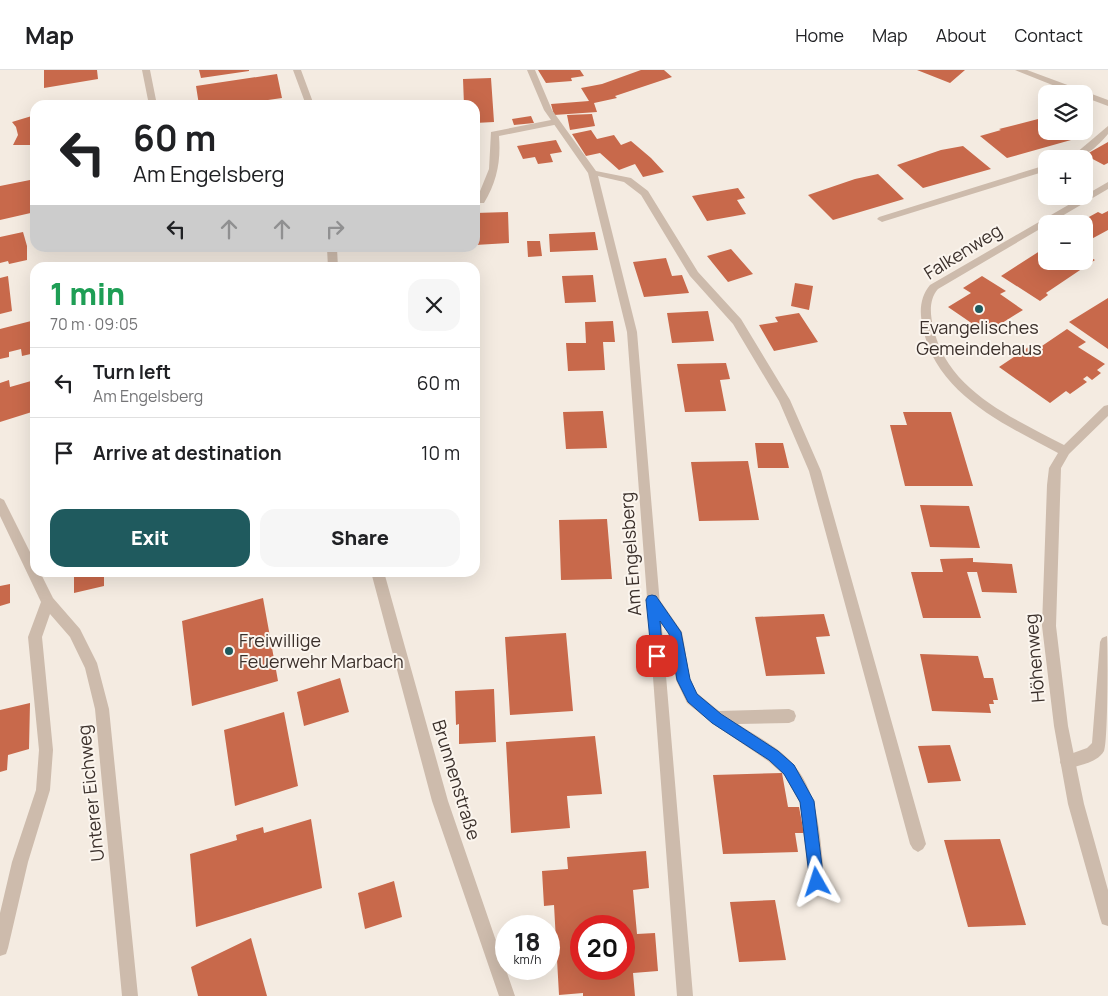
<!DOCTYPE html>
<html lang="en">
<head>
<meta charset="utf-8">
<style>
	body { margin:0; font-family:Manrope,sans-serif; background:#f6f6f6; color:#202124; height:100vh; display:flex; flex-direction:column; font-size:19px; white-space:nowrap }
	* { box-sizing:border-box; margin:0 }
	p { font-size:16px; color:#757577 }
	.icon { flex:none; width:28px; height:28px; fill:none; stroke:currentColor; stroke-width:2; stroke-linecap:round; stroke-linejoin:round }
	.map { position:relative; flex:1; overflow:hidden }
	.sheet { position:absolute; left:30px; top:192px; width:450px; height:315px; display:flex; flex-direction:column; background:#fff; border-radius:15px; box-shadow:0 5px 20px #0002 }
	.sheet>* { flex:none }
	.top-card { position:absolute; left:30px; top:30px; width:450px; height:152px; border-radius:15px; box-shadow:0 5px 20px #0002; background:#fff; color:#202124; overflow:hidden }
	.tools { position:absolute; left:1038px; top:15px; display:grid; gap:10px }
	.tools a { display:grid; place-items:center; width:55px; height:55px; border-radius:10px; background:#fff; box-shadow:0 5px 20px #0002; font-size:25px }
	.speed { position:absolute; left:495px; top:845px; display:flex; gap:10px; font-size:25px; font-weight:700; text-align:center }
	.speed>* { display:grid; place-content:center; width:65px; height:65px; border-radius:50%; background:#fff; box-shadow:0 5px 20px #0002; line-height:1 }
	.speed small { font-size:12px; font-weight:400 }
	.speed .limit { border:8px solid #d22; background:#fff; color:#111 }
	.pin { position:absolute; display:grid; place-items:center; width:42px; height:42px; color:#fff; margin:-21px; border-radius:10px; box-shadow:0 2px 8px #0006 }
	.me { position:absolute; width:55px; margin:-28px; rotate:354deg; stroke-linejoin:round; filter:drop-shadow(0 0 4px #0008) }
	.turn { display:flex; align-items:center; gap:18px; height:105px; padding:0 20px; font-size:22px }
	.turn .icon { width:65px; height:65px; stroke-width:2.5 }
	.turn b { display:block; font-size:35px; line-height:42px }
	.lanes { display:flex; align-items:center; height:48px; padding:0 20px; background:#0003; justify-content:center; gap:25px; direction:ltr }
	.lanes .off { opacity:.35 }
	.round { display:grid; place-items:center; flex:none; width:52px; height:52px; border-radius:15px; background:#f6f6f6 }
	.headline { display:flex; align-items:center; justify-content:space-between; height:85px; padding:0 20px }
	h1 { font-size:30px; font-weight:800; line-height:38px; color:#1e9e55 }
	.action { display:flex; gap:10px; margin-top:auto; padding:10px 20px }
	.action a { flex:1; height:58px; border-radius:15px; background:#1f5a5e; color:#fff; font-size:20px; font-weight:800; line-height:58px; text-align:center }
	.action a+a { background:#f6f6f6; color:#202124 }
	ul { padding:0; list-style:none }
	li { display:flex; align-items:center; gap:15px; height:70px; padding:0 20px; border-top:1px solid #e0e0e0 }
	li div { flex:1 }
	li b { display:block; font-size:19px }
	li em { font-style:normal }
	header { display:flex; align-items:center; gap:30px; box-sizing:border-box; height:70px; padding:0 25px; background:#fff; border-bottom:1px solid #e0e0e0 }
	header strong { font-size:24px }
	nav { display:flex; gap:28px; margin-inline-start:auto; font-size:18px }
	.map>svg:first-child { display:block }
	.building { fill:#c8694b; fill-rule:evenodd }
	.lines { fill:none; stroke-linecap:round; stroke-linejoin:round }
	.lane { fill:#cdbbac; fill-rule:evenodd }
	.street { fill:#cdbbac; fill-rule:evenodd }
	.route { fill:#1a73e8; stroke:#114b97 }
	.poi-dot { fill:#1f5a5e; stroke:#fbf5ee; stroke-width:2 }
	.labels { text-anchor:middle; stroke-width:4; stroke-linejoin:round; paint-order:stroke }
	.street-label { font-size:18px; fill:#3b302b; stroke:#fbf5ee }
	.poi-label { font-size:18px; fill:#3b302b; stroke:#fbf5ee }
</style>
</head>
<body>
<header>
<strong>Map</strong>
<nav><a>Home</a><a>Map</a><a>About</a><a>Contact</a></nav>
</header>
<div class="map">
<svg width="1108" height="926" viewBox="0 0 1108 926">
	<rect width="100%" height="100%" fill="#f4ebe1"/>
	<!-- building -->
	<path class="building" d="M44 0H97L98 9 44 18Z
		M199 0H249V1L201 8Z
		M538 0H580L584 6 571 8 572 11 546 13Z
		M641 0H664L672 7 615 26 617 28 594 33 597 42 554 45 551 34 589 31 581 18 602 14Z
		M917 0H965L950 13Z
		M277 4 282 28 234 35H199L196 16Z
		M491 8 494 52 475 53V35H464L463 9Z
		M592 44 595 56 570 60 567 45Z
		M35 45V75H13L18 65 16 57 12 52Z
		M531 46 534 53 514 55 512 49Z
		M1042 48 1046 51V61H1060L1071 70 1007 88 980 66 1001 60 999 59Z
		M591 60 597 69 614 65 621 75 631 71 651 88 664 102 643 107 635 94 619 100 600 83 586 86 572 64Z
		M556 70 562 82 550 84 553 92 538 94 535 87 523 89 517 76Z
		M1108 72V93L1104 95 1085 85Z
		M963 76 991 99 923 118 897 95 941 80Z
		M878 104 904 129 833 150 808 125 855 109Z
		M35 109V142L0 150V116Z
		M738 118 745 128 737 130 746 144 707 151 692 126Z
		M1108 141V160L1084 173V154H1076L1098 142 1102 144Z
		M508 142 509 173 475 175V143Z
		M23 162 27 176V190L9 194 8 191 0 193V167Z
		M595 162 598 180 550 182 549 164Z
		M527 171H540L542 186 528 187Z
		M1046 177V191H1084V184L1095 190 1046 223 1048 225 1040 231 1001 206Z
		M731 179 753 204 728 212 707 186Z
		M666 188 672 206 682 205 689 223 644 227 633 192Z
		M593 205 596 232 565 233 562 206Z
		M8 206 12 241 0 244V208Z
		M982 206 1006 221 1000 224 1023 240 986 263 948 237 971 223 963 218Z
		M795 213 813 216 809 240 791 236Z
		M1108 228V279L1069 252Z
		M708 241 714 271 672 273 667 243Z
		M799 243 818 272 774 281 759 255 778 252 775 247Z
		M35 250V283L22 286 21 279 9 282V287L0 289V259Z
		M613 251 615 272H603L605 300 568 301 566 273H586L585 252Z
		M1067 259 1086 272 1078 277 1105 294 1097 300 1101 303 1092 310 1087 306 1083 309 1087 312 1070 324 1066 321 1050 333 999 297 1030 276 1036 280Z
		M726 293 730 309 720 310 726 341 685 342 677 294Z
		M9 310 10 317 31 311 35 341 0 352V313Z
		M603 341 607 378 566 379 563 342Z
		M903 342H951L973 416H905L890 355H907Z
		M755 373H783L789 398H758Z
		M748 391 759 450 699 451 691 392Z
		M920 435 969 436 980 478 930 477Z
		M607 449 612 509 561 510 559 450Z
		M973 488V492L1012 494 1017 523 982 522 977 502H967L981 548H923L911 502H943L940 489Z
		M74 502H104V516L74 523Z
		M10 514V533L0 536V516Z
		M263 528 278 611 192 636 182 551Z
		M824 544 830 566 816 567 825 604 766 606 755 547Z
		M566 563 573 641 510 645 505 567Z
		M920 584 978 586 984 608H993L998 630H993L994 634H989L991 643 932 641Z
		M340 608 349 642 304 656 297 622Z
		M494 619 496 672 459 674V654L456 655 455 621Z
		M30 633 29 679 8 685 7 700 0 702V640Z
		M284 642 298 716 235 736 224 660Z
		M595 666 602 724 567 726 570 758 511 763 506 672Z
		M950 675 961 711 928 713 918 676Z
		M782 703 788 737H799L804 763H795L798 782 723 784 713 705Z
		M311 749 322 818 196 857 190 784 237 770 236 765 263 757 264 763Z
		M1000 769 1026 855 968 857 944 770Z
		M646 781 649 818 633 820 637 864 655 863 658 901 633 903 635 926H583V923L559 925 554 835 544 836 542 801 568 799 567 787ZM581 856H624V899H581Z
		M394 811 402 847 365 859 358 823Z
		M775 830 786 890 739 892 730 832Z
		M251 868 267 926H198L191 897Z"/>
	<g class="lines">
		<!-- lane -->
		<path class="lane" d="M556 49 559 50V54L499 66C501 91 497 111 484 133H478L476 131 489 99 491 62Z
			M1108 56V64C1098 76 1084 89 1069 89Z
			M1046 95V101L885 151 882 152 877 149 879 147Z
			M652 524 657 526 682 562 690 609 697 623 719 641 789 639 794 641 796 646 794 651 789 653 738 654C756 666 780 678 794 695 821 727 820 773 825 812L823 818 817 820 811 818 809 812 800 733 784 705 768 691 712 653 687 633 676 610 669 564 645 530 647 526Z
			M1107 566C1108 577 1108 672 1104 681 1097 693 1080 695 1067 699L1062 697 1060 692 1062 687 1087 678 1092 673 1100 572 1102 568Z"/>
		<!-- street -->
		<path class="street" d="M142 0H150L157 35H149Z
			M293 0H301L314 35H306Z
			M527 0H535L552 40 596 101 631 108 648 121 698 202 741 249 790 330 821 401 926 774 923 779 918 782 913 779 910 774 809 401 779 331 733 254 690 206 641 125 624 112 598 106 637 262 693 926H677L627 262 588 103 544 40Z
			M1015 0H1027L1108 30V36L1084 27V24H1075Z
			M1108 112V119L938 219C929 229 930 244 933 256 946 320 1011 347 1064 375L1104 336 1108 335V346L1069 384 1061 398 1056 556 1068 656 1084 734 1108 820V856L1102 854 1100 848 1068 734 1054 656 1042 556 1047 415 1049 398 1058 383C1004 354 936 324 923 258 919 242 920 227 930 215Z
			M327 178H337L338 198H328Z
			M0 428 4 430 35 492V502H40L53 528 80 559 97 593 109 639 138 926H122L95 639 85 598 70 567 50 544 42 567 53 680 50 720 28 792 8 878 6 884 0 886V843L12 792 36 720 39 680 28 567 41 532 0 446Z
			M371 502H384L448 731 515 926H499L432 731Z"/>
	</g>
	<!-- route -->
	<path class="route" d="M652 525 656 526 681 562 690 609 697 624 721 644 778 681 794 695 814 731 824 812 822 817 817 820 812 817 810 812 800 732 784 704 769 690 712 653 688 632 677 610 669 564 660 551 663 586 661 590 657 592 652 590 646 530 648 526Z"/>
	<!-- markers -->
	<g class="poi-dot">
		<circle cx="979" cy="239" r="5"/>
		<circle cx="229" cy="581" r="5"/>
	</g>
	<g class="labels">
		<!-- street labels -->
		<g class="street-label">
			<text transform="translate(963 182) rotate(-32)" y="6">Falkenweg</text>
			<text transform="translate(631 484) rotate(-94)" y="6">Am Engelsberg</text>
			<text transform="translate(1035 588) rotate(-95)" y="6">Höhenweg</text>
			<text transform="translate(456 710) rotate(73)" y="6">Brunnenstraße</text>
			<text transform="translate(91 723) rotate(-96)" y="6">Unterer Eichweg</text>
		</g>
		<!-- poi labels -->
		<g class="poi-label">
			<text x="979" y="264">Evangelisches<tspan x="979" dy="21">Gemeindehaus</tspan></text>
			<text x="239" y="577" text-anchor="start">Freiwillige<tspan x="239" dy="21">Feuerwehr Marbach</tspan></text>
		</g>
	</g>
</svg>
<div class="tools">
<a><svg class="icon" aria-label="layers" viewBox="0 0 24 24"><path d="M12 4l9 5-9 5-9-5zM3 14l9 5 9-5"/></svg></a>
<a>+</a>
<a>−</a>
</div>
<div class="speed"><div>18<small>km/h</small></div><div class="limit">20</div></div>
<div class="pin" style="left:657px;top:586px;background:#d93025"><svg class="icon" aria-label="arrive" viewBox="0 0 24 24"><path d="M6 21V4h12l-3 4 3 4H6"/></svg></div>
<svg class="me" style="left:817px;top:812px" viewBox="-20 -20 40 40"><path d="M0-17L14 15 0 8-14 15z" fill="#1a73e8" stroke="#fff" stroke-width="4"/></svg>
<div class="top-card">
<div class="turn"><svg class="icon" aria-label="left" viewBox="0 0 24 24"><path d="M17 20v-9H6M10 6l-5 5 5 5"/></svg><div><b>60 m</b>Am Engelsberg</div></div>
<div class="lanes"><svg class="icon" aria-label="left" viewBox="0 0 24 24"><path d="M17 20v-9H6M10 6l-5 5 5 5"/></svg><svg class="icon off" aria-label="ahead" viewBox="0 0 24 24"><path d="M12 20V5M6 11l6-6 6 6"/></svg><svg class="icon off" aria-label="ahead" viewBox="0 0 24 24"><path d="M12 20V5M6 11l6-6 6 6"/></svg><svg class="icon off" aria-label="right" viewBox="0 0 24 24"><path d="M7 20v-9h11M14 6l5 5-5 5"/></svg></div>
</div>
<section class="sheet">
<div class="headline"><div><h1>1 min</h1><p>70 m · 09:05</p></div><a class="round"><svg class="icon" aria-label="close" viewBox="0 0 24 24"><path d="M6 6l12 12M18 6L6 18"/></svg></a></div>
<ul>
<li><svg class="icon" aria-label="left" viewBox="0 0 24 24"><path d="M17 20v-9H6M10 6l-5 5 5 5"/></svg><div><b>Turn left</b><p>Am Engelsberg</p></div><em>60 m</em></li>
<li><svg class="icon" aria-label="arrive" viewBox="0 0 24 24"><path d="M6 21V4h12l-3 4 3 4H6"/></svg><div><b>Arrive at destination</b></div><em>10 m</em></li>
</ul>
<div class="action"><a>Exit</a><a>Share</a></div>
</section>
</div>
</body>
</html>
